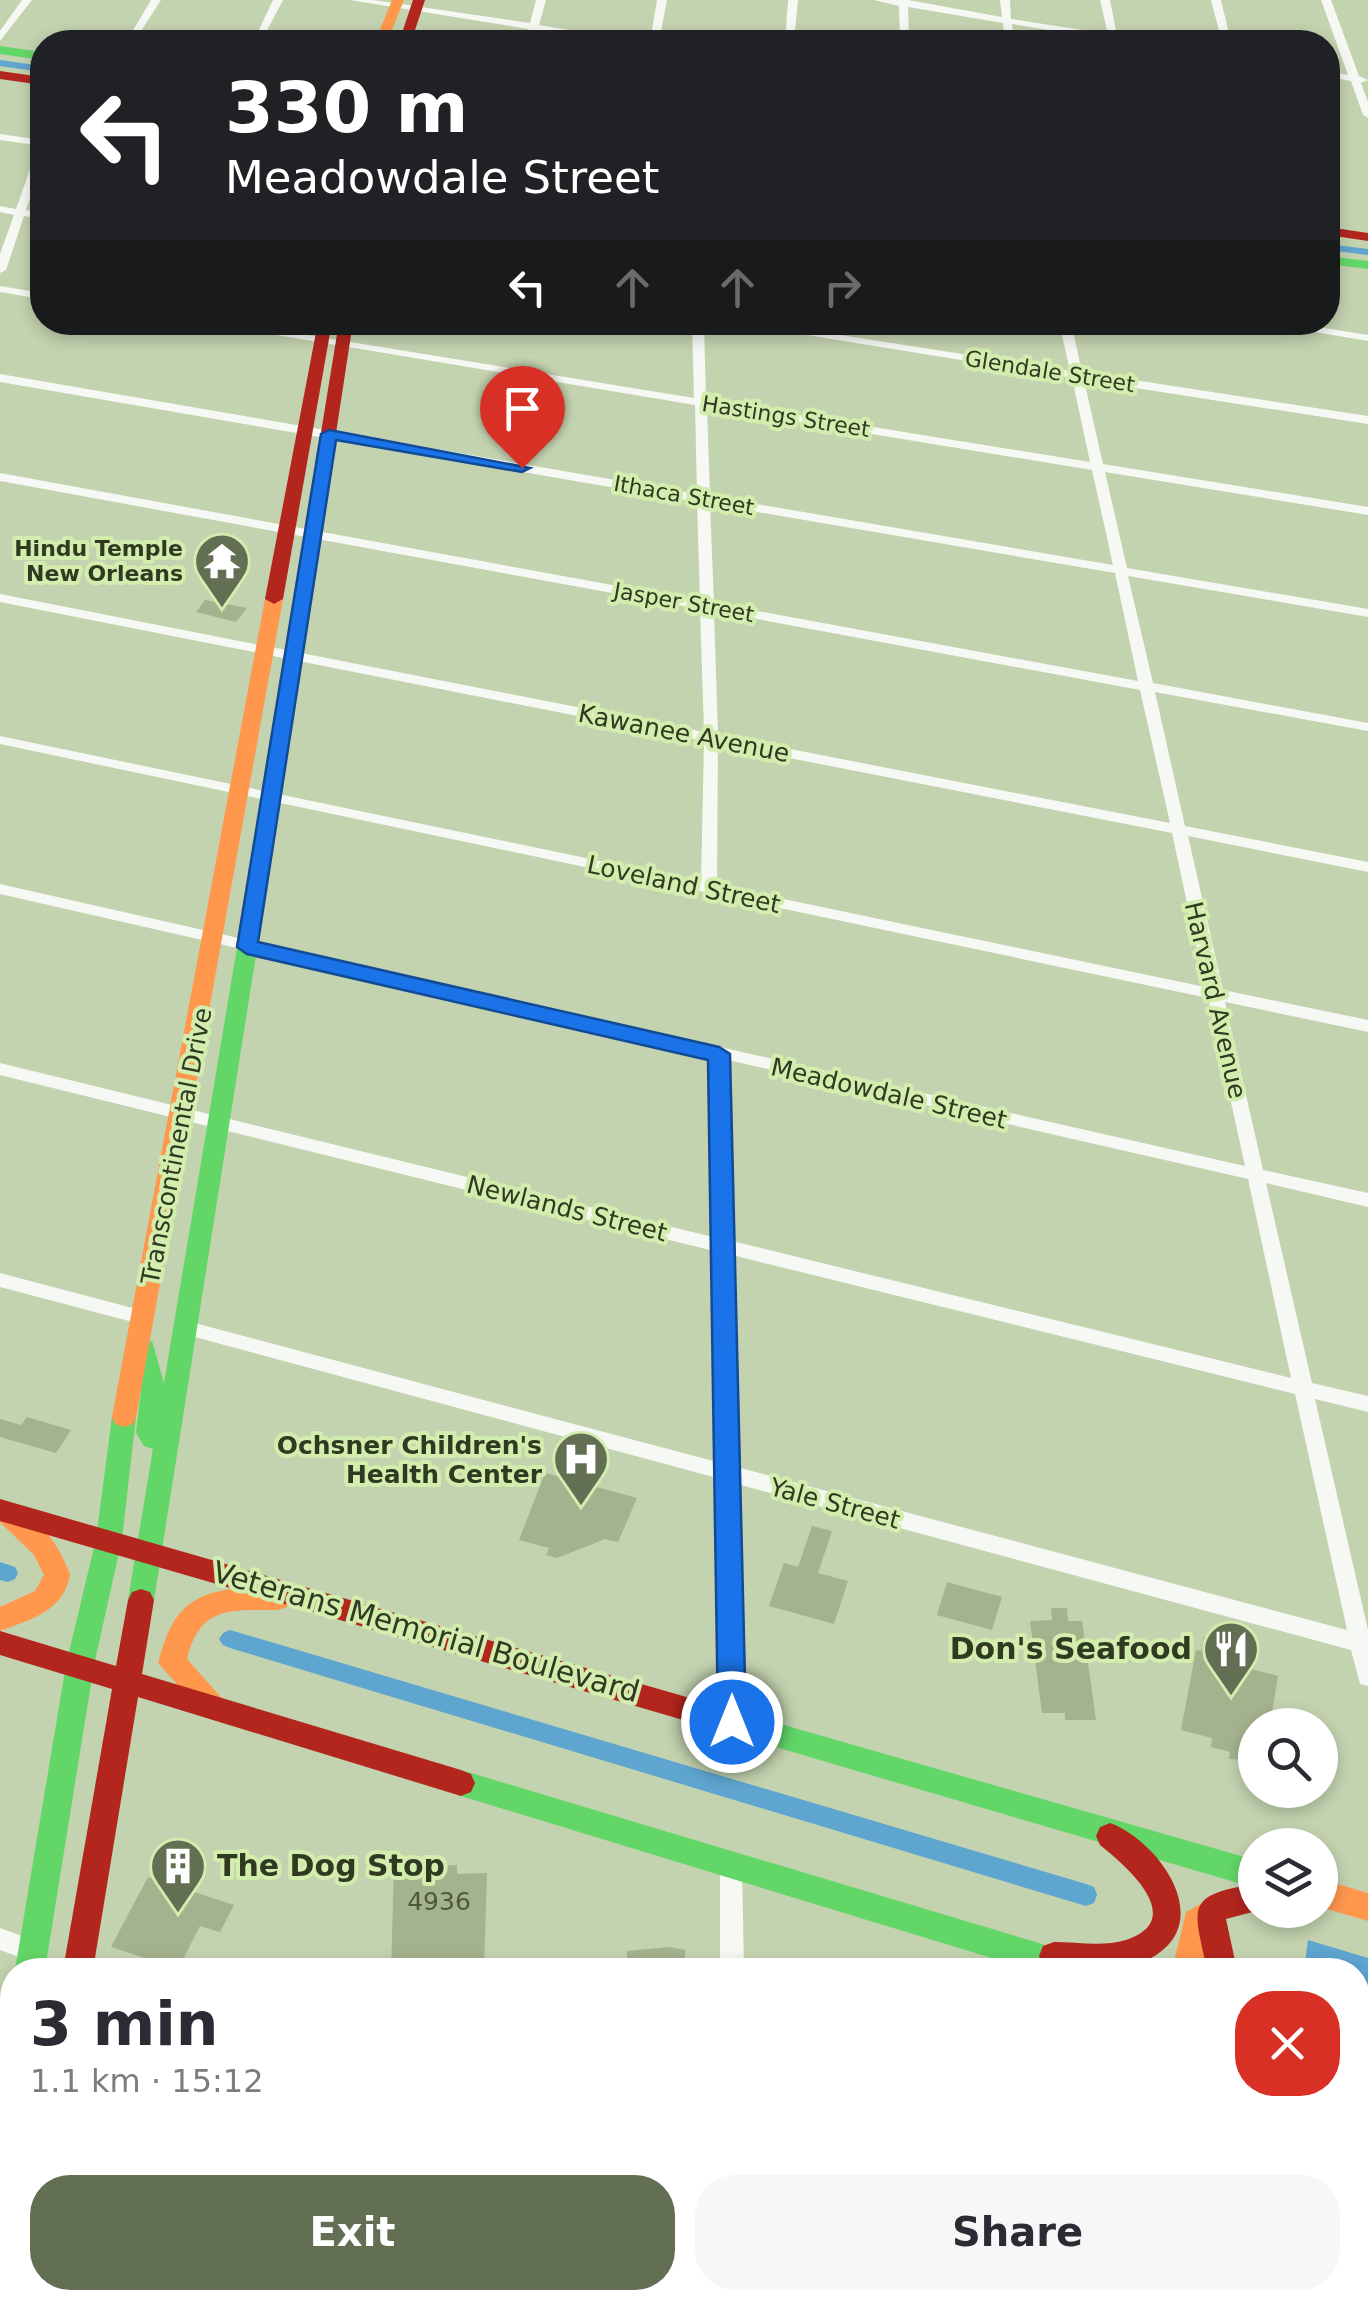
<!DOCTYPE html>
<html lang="en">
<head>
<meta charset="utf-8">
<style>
	body { margin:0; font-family:"DejaVu Sans",sans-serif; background:#f7f7f7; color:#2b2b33; height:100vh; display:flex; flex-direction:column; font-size:38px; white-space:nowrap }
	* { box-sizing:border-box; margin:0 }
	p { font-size:32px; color:#7c7c81 }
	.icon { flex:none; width:55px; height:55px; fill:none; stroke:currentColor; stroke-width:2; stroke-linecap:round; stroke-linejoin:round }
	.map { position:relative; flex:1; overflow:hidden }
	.details { position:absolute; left:0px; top:1958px; width:1370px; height:352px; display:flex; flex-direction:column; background:#fff; border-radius:40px 40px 0 0; box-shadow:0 5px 15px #0003 }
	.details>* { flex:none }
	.hud { position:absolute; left:30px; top:30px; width:1310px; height:305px; border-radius:40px; box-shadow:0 5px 15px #0003; background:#202124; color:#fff; overflow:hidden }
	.fabs { position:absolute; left:1238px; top:1708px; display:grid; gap:20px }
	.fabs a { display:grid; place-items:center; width:100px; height:100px; border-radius:50%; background:#fff; box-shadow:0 5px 15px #0003; font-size:50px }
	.pin { position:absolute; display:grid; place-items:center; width:85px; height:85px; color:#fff; margin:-102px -42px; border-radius:50% 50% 50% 0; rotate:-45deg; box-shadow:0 0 10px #0007 }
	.pin .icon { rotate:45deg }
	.me { position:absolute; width:110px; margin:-55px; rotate:0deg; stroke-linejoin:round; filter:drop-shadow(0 0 8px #0008) }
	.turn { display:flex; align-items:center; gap:35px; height:210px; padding:0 30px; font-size:45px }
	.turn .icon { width:130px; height:130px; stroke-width:2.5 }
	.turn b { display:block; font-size:70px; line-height:85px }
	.lanes { display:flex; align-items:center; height:95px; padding:0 30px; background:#0003; justify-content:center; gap:50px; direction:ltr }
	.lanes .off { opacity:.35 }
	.round { display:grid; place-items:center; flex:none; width:105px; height:105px; border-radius:40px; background:#f7f7f7 }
	.summary { display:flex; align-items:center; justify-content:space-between; height:170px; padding:0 30px }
	h1 { font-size:60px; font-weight:700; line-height:75px }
	.primary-button { display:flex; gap:20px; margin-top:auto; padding:20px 30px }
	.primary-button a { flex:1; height:115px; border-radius:40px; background:#636f53; color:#fff; font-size:40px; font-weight:700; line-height:115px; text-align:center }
	.primary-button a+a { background:#f7f7f7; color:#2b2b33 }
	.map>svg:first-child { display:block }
	.water { fill:#5ea5cf }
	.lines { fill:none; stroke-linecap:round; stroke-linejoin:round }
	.canal { fill:#5ea5cf; fill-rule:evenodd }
	.building { fill:#a4b28e }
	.street { fill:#f6f8f3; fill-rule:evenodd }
	.fast { fill:#63d668; fill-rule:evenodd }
	.slow { fill:#ff974d; fill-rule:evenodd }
	.jam { fill:#b3261e; fill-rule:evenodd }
	.route { fill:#1a73e8; stroke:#114b97; stroke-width:2.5 }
	.labels { text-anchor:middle; stroke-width:8; stroke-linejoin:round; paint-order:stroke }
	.far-street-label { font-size:22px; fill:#303a21; stroke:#d2edae }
	.far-poi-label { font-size:22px; font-weight:bold; fill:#303a21; stroke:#d2edae; text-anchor:end }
	.street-label { font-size:25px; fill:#303a21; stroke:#d2edae }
	.poi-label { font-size:25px; font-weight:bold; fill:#303a21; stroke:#d2edae; text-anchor:end }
	.near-number-label { font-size:25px; fill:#4d583c }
	.near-street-label { font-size:30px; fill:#303a21; stroke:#d2edae }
	.near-poi-label { font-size:30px; font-weight:bold; fill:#303a21; stroke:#d2edae; text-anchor:end }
</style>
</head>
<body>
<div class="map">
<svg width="1368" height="2308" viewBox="0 0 1368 2308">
	<rect width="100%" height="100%" fill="#c3d2af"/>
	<!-- water -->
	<path class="water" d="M1308 1940 1368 1958V2003L1358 2000V1970H1304Z"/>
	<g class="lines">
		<!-- canal -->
		<path class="canal" d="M0 60 42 66V72L0 66Z
			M1328 244 1368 249V255L1328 250Z
			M0 1562 15 1567 18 1573 15 1579 8 1582 0 1580Z
			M230 1630 1086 1884 1094 1887 1097 1895 1094 1903 1086 1906 230 1648 223 1645 219 1639 223 1633Z"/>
	</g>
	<!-- building -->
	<path class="building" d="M205 600 247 608 236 622 196 612Z
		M27 1417 71 1430 56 1453 0 1437V1419L21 1425Z
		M545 1473 637 1498 618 1542 605 1539 557 1558 546 1555 549 1548 519 1540Z
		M812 1526 832 1531 818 1573 848 1581 834 1624 769 1606 784 1563 798 1567Z
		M947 1582 1002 1597 992 1630 937 1615Z
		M1051 1608H1067L1068 1621H1082L1096 1720H1065V1713H1042L1030 1621 1052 1620Z
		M1204 1637 1225 1643 1222 1661 1278 1676 1270 1725H1255V1760L1229 1759 1230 1752 1211 1747 1212 1738 1181 1730 1196 1650 1201 1651Z
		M457 1865V1874L487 1873 484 1970H391L394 1867Z
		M148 1877 234 1905 220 1932 200 1926 178 1969 111 1947Z
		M669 1947 685 1950V1970H627V1951Z"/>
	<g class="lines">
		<!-- street -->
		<path class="street" d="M22 0H32L0 41V31Z
			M151 0H161L134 42H126Z
			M273 0H283L261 42H253Z
			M350 0H373L530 23 536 0H546L539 25 641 42H621L537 30 533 42H525L528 29Z
			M657 0H667L659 42H650Z
			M788 0H798L794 42H785Z
			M874 0H908L1002 17 1000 0H1010L1011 19 1108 34 1100 0H1110L1117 36 1143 42H1110L1109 40 1012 24 1014 42H1005L1003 23 908 7 909 42H900L899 6Z
			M1211 0H1221L1231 42H1222Z
			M1321 0H1331L1359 76 1368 80 1361 83 1368 102V118L1363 115 1351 81 1328 77V71L1348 75Z
			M0 134 42 140V146L0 140Z
			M42 147V163L26 210 42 213V219L24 216 6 270 0 273V254L14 215 0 212V206L16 209 37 150Z
			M0 286 42 293V299L0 292Z
			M199 322H228L694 398 692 322H704L706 400 1090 462 1072 378 726 322H757L1070 371 1059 322H1071L1082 372 1368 416V424L1084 380 1103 464 1368 507V515L1105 472 1127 568 1368 609V617L1128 576 1153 683 1368 723V731L1155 692 1185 826 1368 862V872L1188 836 1223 990 1368 1020V1032L1225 1002 1263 1170 1368 1193V1207L1266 1183 1312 1383 1368 1396V1412L1315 1399 1368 1630V1686L1360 1684 1351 1650 737 1484 743 1722 740 1729 732 1732 724 1729 721 1722 717 1478 180 1333 178 1328 180 1323 187 1321 717 1462 714 1251 0 1075V1063L713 1237 711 1056 0 894V884L1245 1166 1208 998 0 744V736L701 882 704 741 0 602V594L704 732 700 609 0 481V473L700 601 697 502 0 382V374L697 494 695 405ZM707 407 1092 470 1113 565 710 496ZM710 504 1115 573 1138 681 714 603ZM714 611 1140 690 1170 823 718 735ZM718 744 1172 833 1205 987 717 885ZM728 1060 1248 1179 1291 1378 732 1241ZM732 1255 1295 1394 1347 1630 737 1467Z
			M1255 322H1287L1368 335V341Z
			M0 1273 144 1311 151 1313 153 1318 151 1323 144 1325 0 1287Z
			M731 1854 739 1857 742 1865 744 1970H720V1865L723 1857Z
			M0 1928 41 1943 45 1951 41 1959 33 1962 0 1950Z
			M372 2298H398L397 2308H371Z
			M723 2298H749V2308H723Z
			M1063 2298H1113L1120 2308H1069Z"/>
		<!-- fast -->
		<path class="fast" d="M0 46 42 52V60L0 54Z
			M1328 256 1368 261V269L1328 264Z
			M249 929 259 936 154 1600 150 1608 141 1611 132 1608 128 1600 153 1449 144 1446 136 1433 141 1389 131 1348 134 1341H152L164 1383 239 936Z
			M124 1407 133 1410 136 1417 122 1539 94 1665 45 1970H15L66 1665 96 1539 112 1417 115 1410Z
			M721 1707 1255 1860V1888L721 1731 711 1728 707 1719 711 1710Z
			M461 1770 1079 1955 1090 1960 1094 1970H1031L461 1796 451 1792 447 1783 451 1774Z
			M12 2069V2156L0 2164V2076Z
			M12 2288V2298H41L40 2308H6Z"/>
		<!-- slow -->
		<path class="slow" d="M392 0H404L387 42H375Z
			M274 594 283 599 136 1417 133 1424 124 1427 115 1424 112 1417 265 599Z
			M10 1505C38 1515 61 1547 70 1575 63 1612 31 1619 0 1631V1607L35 1591 44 1575 34 1555 0 1522 1 1508Z
			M238 1588 287 1591 291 1599 287 1607 278 1610C230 1610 200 1605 187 1659L227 1704 223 1713 213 1716 203 1713 158 1663C171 1614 186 1594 238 1588Z
			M1320 1879 1368 1893V1921L1320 1907Z
			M1210 1899 1220 1903 1225 1913 1220 1923 1210 1930 1202 1970H1172L1186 1912Z
			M1358 2039 1368 2042V2072L1358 2069Z"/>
		<!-- jam -->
		<path class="jam" d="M413 0H425L411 42H399Z
			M0 71 42 77V85L0 79Z
			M1328 227 1368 233V241L1328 235Z
			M318 322H332L283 599 274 604 265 599Z
			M339 322H353L259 936 249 943 239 936Z
			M0 1499 721 1707 731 1710 735 1719 731 1728 721 1731 0 1521Z
			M141 1589 150 1592 154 1600 142 1674 461 1770 471 1774 475 1783 471 1792 461 1796 138 1697 93 1970H63L112 1689 0 1655V1631L116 1666 128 1600 132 1592Z
			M1110 1823C1159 1841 1217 1922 1151 1958 1121 1975 1086 1970 1053 1970L1043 1966 1039 1956 1043 1946 1054 1942C1077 1942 1103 1947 1126 1940 1189 1919 1125 1865 1100 1845L1096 1836 1100 1827Z
			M1255 1884V1910H1260L1226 1919 1237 1970H1207C1194 1908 1183 1895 1255 1884Z"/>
	</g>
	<!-- route -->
	<path class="route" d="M329 430 530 468 522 472 336 440 258 942 719 1047 730 1054 746 1722 742 1731 732 1734 722 1731 718 1722 708 1060 247 954 237 947 321 434Z"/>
	<!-- icons -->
	<defs>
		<g id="temple-pin" transform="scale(2.875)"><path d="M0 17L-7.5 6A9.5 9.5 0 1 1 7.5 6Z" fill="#636f53" stroke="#d2edae"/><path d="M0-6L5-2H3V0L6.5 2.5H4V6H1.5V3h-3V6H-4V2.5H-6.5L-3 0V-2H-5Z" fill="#fff"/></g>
		<g id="hospital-pin" transform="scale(2.875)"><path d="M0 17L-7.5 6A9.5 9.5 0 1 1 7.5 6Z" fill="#636f53" stroke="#d2edae"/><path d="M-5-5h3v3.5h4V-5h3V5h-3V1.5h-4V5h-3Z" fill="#fff"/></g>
		<g id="restaurant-pin" transform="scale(2.875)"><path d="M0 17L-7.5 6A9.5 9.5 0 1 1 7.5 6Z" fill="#636f53" stroke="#d2edae"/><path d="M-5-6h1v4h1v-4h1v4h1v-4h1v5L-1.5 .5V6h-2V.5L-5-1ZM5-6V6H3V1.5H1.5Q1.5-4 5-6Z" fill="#fff"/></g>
		<g id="building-pin" transform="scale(2.875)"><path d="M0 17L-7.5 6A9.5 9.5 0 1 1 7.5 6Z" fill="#636f53" stroke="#d2edae"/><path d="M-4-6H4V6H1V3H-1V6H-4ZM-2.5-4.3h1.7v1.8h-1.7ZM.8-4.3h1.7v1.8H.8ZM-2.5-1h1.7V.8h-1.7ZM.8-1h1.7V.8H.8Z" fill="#fff"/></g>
	</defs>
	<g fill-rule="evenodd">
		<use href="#temple-pin" x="222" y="561"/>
		<use href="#hospital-pin" x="581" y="1459"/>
		<use href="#restaurant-pin" x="1231" y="1649"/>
		<use href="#building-pin" x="178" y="1866"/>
	</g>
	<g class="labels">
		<!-- far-street labels -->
		<g class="far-street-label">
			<text transform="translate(1050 371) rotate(9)" y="8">Glendale Street</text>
			<text transform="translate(786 416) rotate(9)" y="8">Hastings Street</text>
			<text transform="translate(684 495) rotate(10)" y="8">Ithaca Street</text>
			<text transform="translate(684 602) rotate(10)" y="8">Jasper Street</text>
		</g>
		<!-- far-poi labels -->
		<g class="far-poi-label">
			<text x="183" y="556">Hindu Temple<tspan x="183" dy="25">New Orleans</tspan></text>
		</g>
		<!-- street labels -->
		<g class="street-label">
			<text transform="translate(684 733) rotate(11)" y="9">Kawanee Avenue</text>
			<text transform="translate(684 884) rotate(12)" y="9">Loveland Street</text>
			<text transform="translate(1216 1000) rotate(77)" y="9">Harvard Avenue</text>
			<text transform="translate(889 1093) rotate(13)" y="9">Meadowdale Street</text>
			<text transform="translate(176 1146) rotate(-79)" y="9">Transcontinental Drive</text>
			<text transform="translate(567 1208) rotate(14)" y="9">Newlands Street</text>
			<text transform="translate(835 1503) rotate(15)" y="9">Yale Street</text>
		</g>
		<!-- poi labels -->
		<g class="poi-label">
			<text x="542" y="1454">Ochsner Children's<tspan x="542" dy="29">Health Center</tspan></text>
		</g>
		<!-- near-number labels -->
		<g class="near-number-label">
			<text x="439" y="1910">4936</text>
		</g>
		<!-- near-street labels -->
		<g class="near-street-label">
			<text transform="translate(426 1632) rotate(16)" y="10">Veterans Memorial Boulevard</text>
		</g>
		<!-- near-poi labels -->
		<g class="near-poi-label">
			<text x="1192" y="1659">Don's Seafood</text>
			<text x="217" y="1876" text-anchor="start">The Dog Stop</text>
		</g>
	</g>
</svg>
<div class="fabs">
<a><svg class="icon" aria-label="search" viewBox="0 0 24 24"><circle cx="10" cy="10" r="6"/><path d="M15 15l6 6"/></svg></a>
<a><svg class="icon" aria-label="layers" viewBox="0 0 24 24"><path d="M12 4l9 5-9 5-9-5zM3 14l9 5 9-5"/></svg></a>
</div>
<div class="pin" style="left:522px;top:468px;background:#d93025"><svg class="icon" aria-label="arrive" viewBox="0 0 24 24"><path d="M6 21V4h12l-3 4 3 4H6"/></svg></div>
<svg class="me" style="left:732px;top:1722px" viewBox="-20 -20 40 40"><circle r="17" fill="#1a73e8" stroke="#fff" stroke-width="3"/><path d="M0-11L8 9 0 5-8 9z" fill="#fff"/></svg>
<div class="hud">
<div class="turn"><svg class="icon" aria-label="left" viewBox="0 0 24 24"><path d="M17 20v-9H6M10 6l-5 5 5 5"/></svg><div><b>330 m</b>Meadowdale Street</div></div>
<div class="lanes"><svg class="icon" aria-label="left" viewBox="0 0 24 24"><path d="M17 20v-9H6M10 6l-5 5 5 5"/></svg><svg class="icon off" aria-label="ahead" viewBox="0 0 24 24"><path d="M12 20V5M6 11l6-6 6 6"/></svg><svg class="icon off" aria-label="ahead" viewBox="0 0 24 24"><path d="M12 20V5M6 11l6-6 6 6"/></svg><svg class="icon off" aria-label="right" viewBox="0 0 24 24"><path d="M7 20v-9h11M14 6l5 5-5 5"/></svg></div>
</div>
<section class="details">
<div class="summary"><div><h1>3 min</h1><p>1.1 km · 15:12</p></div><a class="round" style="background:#d93025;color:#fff"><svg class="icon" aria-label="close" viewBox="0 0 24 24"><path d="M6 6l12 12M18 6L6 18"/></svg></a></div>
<div class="primary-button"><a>Exit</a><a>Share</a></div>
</section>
</div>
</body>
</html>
